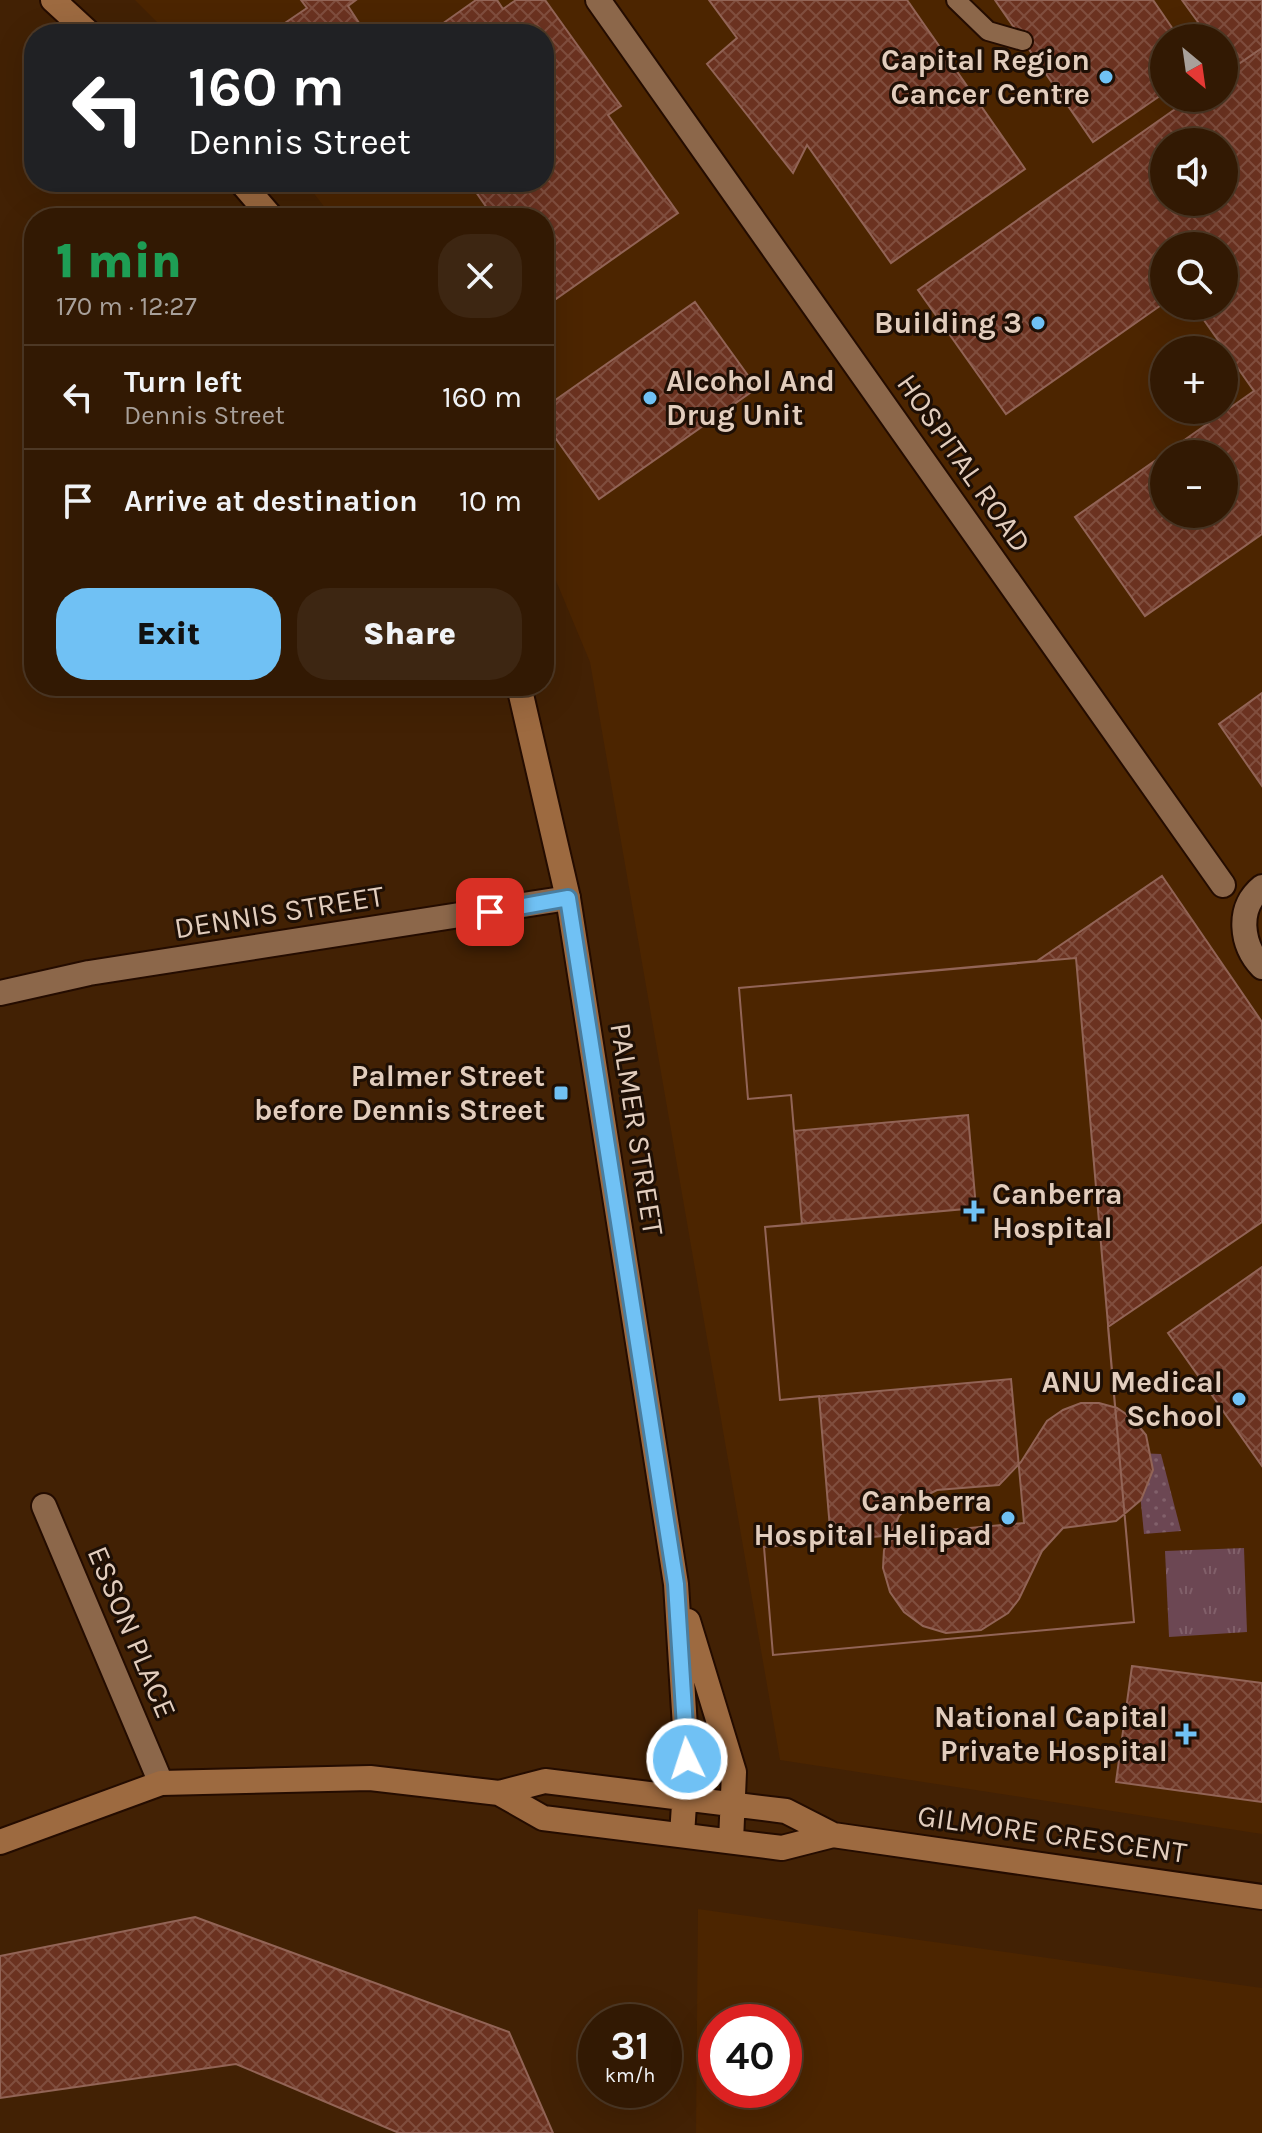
<!DOCTYPE html>
<html lang="en">
<head>
<meta charset="utf-8">
<style>
	body { margin:0; font-family:Karla,sans-serif; background:#3d2612; color:#f1f3f6; height:100vh; display:flex; flex-direction:column; font-size:30px; white-space:nowrap }
	* { box-sizing:border-box; margin:0 }
	p { font-size:26px; color:#a8a09a }
	.icon { flex:none; width:44px; height:44px; fill:none; stroke:currentColor; stroke-width:2; stroke-linecap:round; stroke-linejoin:round }
	.map { position:relative; flex:1; overflow:hidden }
	.drawer { position:absolute; left:24px; top:208px; width:530px; height:488px; display:flex; flex-direction:column; background:#321903; border-radius:32px; box-shadow:0 8px 32px #0002,0 0 0 2px #4d3825 }
	.drawer>* { flex:none }
	.banner { position:absolute; left:24px; top:24px; width:530px; height:168px; border-radius:32px; box-shadow:0 8px 32px #0002,0 0 0 2px #4d3825; background:#202124; color:#fff; overflow:hidden }
	.needle { width:52px; rotate:151deg }
	.fabs { position:absolute; left:1150px; top:24px; display:grid; gap:16px }
	.fabs a { display:grid; place-items:center; width:88px; height:88px; border-radius:50%; background:#321903; box-shadow:0 8px 32px #0002,0 0 0 2px #4d3825; font-size:40px }
	.speed { position:absolute; left:578px; top:2004px; display:flex; gap:16px; font-size:40px; font-weight:700; text-align:center }
	.speed>* { display:grid; place-content:center; width:104px; height:104px; border-radius:50%; background:#321903; box-shadow:0 8px 32px #0002,0 0 0 2px #4d3825; line-height:1 }
	.speed small { font-size:20px; font-weight:400 }
	.speed .limit { border:12px solid #d22; background:#fff; color:#111 }
	.pin { position:absolute; display:grid; place-items:center; width:68px; height:68px; color:#fff; margin:-34px; border-radius:16px; box-shadow:0 4px 12px #0006 }
	.me { position:absolute; width:88px; margin:-44px; rotate:356deg; stroke-linejoin:round; filter:drop-shadow(0 0 6px #0008) }
	.turn { display:flex; align-items:center; gap:28px; height:168px; padding:0 32px; font-size:36px }
	.turn .icon { width:104px; height:104px; stroke-width:2.5 }
	.turn b { display:block; font-size:56px; line-height:68px }
	.round { display:grid; place-items:center; flex:none; width:84px; height:84px; border-radius:32px; background:#3d2612 }
	.overview { display:flex; align-items:center; justify-content:space-between; height:136px; padding:0 32px }
	h1 { font-size:48px; font-weight:800; line-height:60px; color:#1e9e55 }
	.button { display:flex; gap:16px; margin-top:auto; padding:16px 32px }
	.button a { flex:1; height:92px; border-radius:32px; background:#70c1f4; color:#111; font-size:32px; font-weight:800; line-height:92px; text-align:center }
	.button a+a { background:#3d2612; color:#f1f3f6 }
	ul { padding:0; list-style:none }
	li { display:flex; align-items:center; gap:24px; height:104px; padding:0 32px; border-top:2px solid #4d3825 }
	li div { flex:1 }
	li b { display:block; font-size:30px }
	li em { font-style:normal }
	.map>svg:first-child { display:block }
	.built { fill:#4c2500; fill-rule:evenodd }
	.grass { fill:url(#grass-tufts) }
	.garden { fill:url(#garden-dots) }
	.building { fill:url(#building-cross-hatch); stroke:#926456; stroke-width:2; fill-rule:evenodd }
	.lines { fill:none; stroke-linecap:round; stroke-linejoin:round }
	.lane-casing { stroke:#240c00; stroke-width:22 }
	.street-casing { stroke:#240c00; stroke-width:28 }
	.secondary-casing { stroke:#240c00; stroke-width:28 }
	.lane { stroke:#8c674a; stroke-width:18 }
	.street { stroke:#8c674a; stroke-width:24 }
	.secondary { stroke:#9d6a40; stroke-width:24 }
	.route-casing { stroke:#497d9f; stroke-width:20 }
	.route { stroke:#70c1f4; stroke-width:14 }
	.poi-dot { fill:#70c1f4; stroke:#1e0f05; stroke-width:3 }
	.labels { text-anchor:middle; stroke-width:6; stroke-linejoin:round; paint-order:stroke }
	.poi-label { font-size:30px; font-weight:bold; fill:#e2cdbd; stroke:#1e0f05; text-anchor:end }
	.street-label { font-size:30px; fill:#e2cdbd; stroke:#1e0f05 }
</style>
</head>
<body>
<div class="map">
<svg width="1262" height="2133" viewBox="0 0 1262 2133">
	<defs>
		<pattern id="grass-tufts" width="24" height="20" patternUnits="userSpaceOnUse" patternTransform="scale(2)"><rect width="24" height="20" fill="#6c4753"/><path d="M3 7l-1-3M5 7V3M7 7l1-3M15 17l-1-3M17 17v-4M19 17l1-3" fill="none" stroke="#81606a"/></pattern>
		<pattern id="garden-dots" width="8" height="8" patternUnits="userSpaceOnUse" patternTransform="scale(2)"><rect width="8" height="8" fill="#6c4753"/><path d="M2 2h.1M6 6h.1" fill="none" stroke="#81606a" stroke-width="1.8" stroke-linecap="round"/></pattern>
		<pattern id="building-cross-hatch" width="8" height="8" patternUnits="userSpaceOnUse" patternTransform="scale(2)"><rect width="8" height="8" fill="#6b3220"/><path d="M0 0l8 8M0 8l8-8" fill="none" stroke="#804e3e"/></pattern>
	</defs>
	<rect width="100%" height="100%" fill="#422104"/>
	<!-- built -->
	<path class="built" d="M135 0H1262V1834L780 1760 590 662 544 552V218H333L305 182H544V34H169ZM1164 38H1224V98H1164ZM1164 142H1224V202H1164ZM1164 246H1224V306H1164ZM1164 350H1224V410H1164ZM1164 454H1224V514H1164Z
		M698 1909 1262 1988V2133H696ZM716 2022H784V2090H716Z"/>
	<!-- grass -->
	<path class="grass" d="M1244 1548 1247 1632 1169 1637 1165 1551Z"/>
	<!-- garden -->
	<path class="garden" d="M1136 1453 1161 1454 1181 1531 1144 1534Z"/>
	<!-- building -->
	<path class="building" d="M301 0H356L348 6 359 23 342 34H293L285 23 307 8Z
		M476 0H497L503 9 516 0H545L621 106 608 115 678 213 553 301 544 288V218H494L469 182H544V34H428Z
		M709 0H907L1025 169 891 263 807 145 793 173 707 64 737 38Z
		M995 0H1153L1179 38H1164V93L1093 142Z
		M1182 0H1262V48L1233 68 1224 56V38H1179L1198 22Z
		M1262 48V534L1145 616 1075 517 1254 391 1194 306H1224V246H1164V303L1006 414 918 290 1191 98H1224V74ZM1164 142H1224V202H1164ZM1164 454H1224V514H1164Z
		M695 302 757 388 599 499 544 422V408Z
		M1262 693V786L1219 724Z
		M1162 876 1262 1022V1222L1108 1327 1134 1622 773 1655 764 1547 831 1541 819 1396 780 1400 765 1227 802 1224 791 1095 748 1099 739 988 1037 961Z
		M1076 958 1134 1622 773 1655 764 1547 1024 1523 1011 1379 780 1400 765 1227 976 1208 968 1115 794 1131 791 1095 748 1099 739 988Z
		M1262 1267V1466L1168 1333Z
		M1081 1403H1099L1117 1408 1132 1418 1146 1435 1153 1470 1141 1500 1116 1521 1063 1528 1042 1551 1019 1599 1008 1613 981 1630 946 1633 923 1626 904 1612 890 1592 883 1568 884 1550 899 1516 911 1503 937 1490 999 1485 1021 1462 1047 1421 1063 1410Z
		M1132 1666 1262 1683V1802L1116 1782Z
		M195 1917 509 2032 553 2133H399L236 2064 0 2098V1956Z"/>
	<g class="lines">
		<!-- lane casing -->
		<g class="lane-casing">
			<path id="lane" d="M956 0 988 31 1023 41"/>
		</g>
		<!-- street casing -->
		<g class="street-casing">
			<path id="street" d="M598 0 1223 885
				M1262 887C1236 908 1241 945 1262 967
				M0 993 89 973 568 898
				M44 1506 161 1783"/>
		</g>
		<!-- secondary casing -->
		<g class="secondary-casing">
			<path id="secondary" d="M53 0 90 34
				M241 182 272 218
				M519 686 568 898 676 1584 687 1759 682 1835
				M688 1621 734 1772 731 1841
				M499 1793 543 1818 782 1848 833 1835
				M0 1842 161 1783 370 1778 499 1793 545 1781 786 1811 833 1835 1262 1897"/>
		</g>
		<!-- lane -->
		<use href="#lane" class="lane"/>
		<!-- street -->
		<use href="#street" class="street"/>
		<!-- secondary -->
		<use href="#secondary" class="secondary"/>
	</g>
	<g class="lines">
		<!-- route casing -->
		<g class="route-casing">
			<path id="route" d="M490 912 568 898 676 1584 687 1759"/>
		</g>
		<!-- route -->
		<use href="#route" class="route"/>
	</g>
	<!-- markers -->
	<g class="poi-dot">
		<circle cx="1106" cy="77" r="8"/>
		<circle cx="1038" cy="323" r="8"/>
		<circle cx="650" cy="398" r="8"/>
		<rect x="553" y="1085" width="16" height="16" rx="4"/>
		<path d="M970 1199h8v8h8v8h-8v8h-8v-8h-8v-8h8z"/>
		<circle cx="1239" cy="1399" r="8"/>
		<circle cx="1008" cy="1518" r="8"/>
		<path d="M1182 1722h8v8h8v8h-8v8h-8v-8h-8v-8h8z"/>
	</g>
	<g class="labels">
		<!-- poi labels -->
		<g class="poi-label">
			<text x="1090" y="70">Capital Region<tspan x="1090" dy="34">Cancer Centre</tspan></text>
			<text x="1022" y="333">Building 3</text>
			<text x="666" y="391" text-anchor="start">Alcohol And<tspan x="666" dy="34">Drug Unit</tspan></text>
			<text x="545" y="1086">Palmer Street<tspan x="545" dy="34">before Dennis Street</tspan></text>
			<text x="992" y="1204" text-anchor="start">Canberra<tspan x="992" dy="34">Hospital</tspan></text>
			<text x="1223" y="1392">ANU Medical<tspan x="1223" dy="34">School</tspan></text>
			<text x="992" y="1511">Canberra<tspan x="992" dy="34">Hospital Helipad</tspan></text>
			<text x="1168" y="1727">National Capital<tspan x="1168" dy="34">Private Hospital</tspan></text>
		</g>
		<!-- street labels -->
		<g class="street-label">
			<text transform="translate(964 463) rotate(55)" y="10">HOSPITAL ROAD</text>
			<text transform="translate(279 912) rotate(-9)" y="10">DENNIS STREET</text>
			<text transform="translate(637 1129) rotate(81)" y="10">PALMER STREET</text>
			<text transform="translate(132 1632) rotate(67)" y="10">ESSON PLACE</text>
			<text transform="translate(1052 1834) rotate(8)" y="10">GILMORE CRESCENT</text>
		</g>
	</g>
</svg>
<div class="fabs">
<a><svg class="needle" viewBox="-14 -14 28 28"><path d="M0-13l5 13h-10z" fill="#e53935"/><path d="M0 13l5-13h-10z" fill="#a8a09a"/></svg></a>
<a><svg class="icon" aria-label="sound" viewBox="0 0 24 24"><path d="M4 9h4l5-4v14l-5-4H4zM17 9q2 3 0 6"/></svg></a>
<a><svg class="icon" aria-label="search" viewBox="0 0 24 24"><circle cx="10" cy="10" r="6"/><path d="M15 15l6 6"/></svg></a>
<a>+</a>
<a>−</a>
</div>
<div class="speed"><div>31<small>km/h</small></div><div class="limit">40</div></div>
<div class="pin" style="left:490px;top:912px;background:#d93025"><svg class="icon" aria-label="arrive" viewBox="0 0 24 24"><path d="M6 21V4h12l-3 4 3 4H6"/></svg></div>
<svg class="me" style="left:687px;top:1759px" viewBox="-20 -20 40 40"><circle r="17" fill="#70c1f4" stroke="#fff" stroke-width="3"/><path d="M0-11L8 9 0 5-8 9z" fill="#fff"/></svg>
<div class="banner">
<div class="turn"><svg class="icon" aria-label="left" viewBox="0 0 24 24"><path d="M17 20v-9H6M10 6l-5 5 5 5"/></svg><div><b>160 m</b>Dennis Street</div></div>
</div>
<section class="drawer">
<div class="overview"><div><h1>1 min</h1><p>170 m · 12:27</p></div><a class="round"><svg class="icon" aria-label="close" viewBox="0 0 24 24"><path d="M6 6l12 12M18 6L6 18"/></svg></a></div>
<ul>
<li><svg class="icon" aria-label="left" viewBox="0 0 24 24"><path d="M17 20v-9H6M10 6l-5 5 5 5"/></svg><div><b>Turn left</b><p>Dennis Street</p></div><em>160 m</em></li>
<li><svg class="icon" aria-label="arrive" viewBox="0 0 24 24"><path d="M6 21V4h12l-3 4 3 4H6"/></svg><div><b>Arrive at destination</b></div><em>10 m</em></li>
</ul>
<div class="button"><a>Exit</a><a>Share</a></div>
</section>
</div>
</body>
</html>
